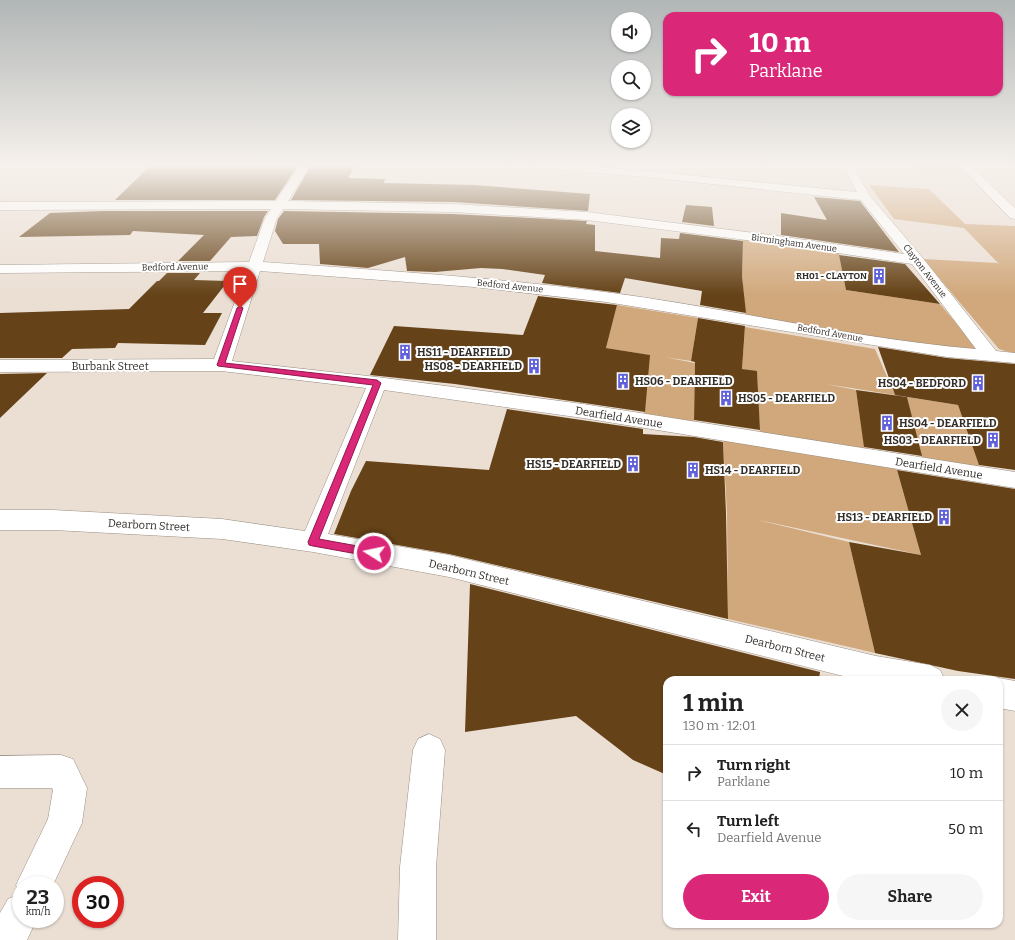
<!DOCTYPE html>
<html lang="en">
<head>
<meta charset="utf-8">
<style>
	body { margin:0; font-family:Bitter,serif; background:#f6f6f6; color:#222; height:100vh; display:flex; flex-direction:column; font-size:15px; white-space:nowrap }
	* { box-sizing:border-box; margin:0 }
	p { font-size:13px; color:#767676 }
	.icon { flex:none; width:22px; height:22px; fill:none; stroke:currentColor; stroke-width:2; stroke-linecap:round; stroke-linejoin:round }
	.map { position:relative; flex:1; overflow:hidden }
	.sheet { position:absolute; left:663px; top:676px; width:340px; height:252px; display:flex; flex-direction:column; background:#fff; border-radius:12px; box-shadow:0 1px 3px #0004 }
	.sheet>* { flex:none }
	.top-card { position:absolute; left:663px; top:12px; width:340px; height:84px; border-radius:12px; box-shadow:0 1px 3px #0004; background:#db2777; color:#fff; overflow:hidden }
	.fabs { position:absolute; left:611px; top:12px; display:grid; gap:8px }
	.fabs a { display:grid; place-items:center; width:40px; height:40px; border-radius:50%; background:#fff; box-shadow:0 1px 3px #0004; font-size:20px }
	.speed { position:absolute; left:12px; top:876px; display:flex; gap:8px; font-size:20px; font-weight:700; text-align:center }
	.speed>* { display:grid; place-content:center; width:52px; height:52px; border-radius:50%; background:#fff; box-shadow:0 1px 3px #0004; line-height:1 }
	.speed small { font-size:10px; font-weight:400 }
	.speed .limit { border:6px solid #d22; background:#fff; color:#111 }
	.pin { position:absolute; display:grid; place-items:center; width:34px; height:34px; color:#fff; margin:-41px -17px; border-radius:50% 50% 50% 0; rotate:-45deg; box-shadow:0 0 4px #0007 }
	.pin .icon { rotate:45deg }
	.me { position:absolute; width:44px; margin:-22px; rotate:280deg; stroke-linejoin:round; filter:drop-shadow(0 0 3px #0008) }
	.turn { display:flex; align-items:center; gap:14px; height:84px; padding:0 20px; font-size:18px }
	.turn .icon { width:52px; height:52px; stroke-width:2.5 }
	.turn b { display:block; font-size:28px; line-height:34px }
	.round { display:grid; place-items:center; flex:none; width:42px; height:42px; border-radius:21px; background:#f6f6f6 }
	.summary { display:flex; align-items:center; justify-content:space-between; height:68px; padding:0 20px }
	h1 { font-size:24px; font-weight:700; line-height:30px }
	.cta { display:flex; gap:8px; margin-top:auto; padding:8px 20px }
	.cta a { flex:1; height:46px; border-radius:24px; background:#db2777; color:#fff; font-size:16px; font-weight:700; line-height:46px; text-align:center }
	.cta a+a { background:#f6f6f6; color:#222 }
	ul { padding:0; list-style:none }
	li { display:flex; align-items:center; gap:12px; height:56px; padding:0 20px; border-top:1px solid #e0e0e0 }
	li div { flex:1 }
	li b { display:block; font-size:15px }
	li em { font-style:normal }
	.map>svg:first-child { display:block }
	.green { fill:#d1a87c }
	.building { fill:#654217 }
	.lines { fill:none; stroke-linecap:round; stroke-linejoin:round }
	.minor-casing { stroke:#998f84; stroke-width:1 }
	.minor { fill:#fff; fill-rule:evenodd }
	.route { fill:#db2777; stroke:#8e194d }
	.labels { text-anchor:middle; stroke-width:4; stroke-linejoin:round; paint-order:stroke }
	.far-street-label { font-size:9px; fill:#322d29; stroke:#fff }
	.far-poi-label { font-size:9px; font-weight:bold; fill:#322d29; stroke:#fff; text-anchor:end }
	.poi-label { font-size:11px; font-weight:bold; fill:#322d29; stroke:#fff; text-anchor:start }
	.street-label { font-size:11px; fill:#322d29; stroke:#fff }
</style>
</head>
<body>
<div class="map">
<svg width="1015" height="940" viewBox="0 0 1015 940">
	<rect width="100%" height="100%" fill="#ebdfd4"/>
	<!-- green -->
	<path class="green" d="M912 164H958L964 171H919Z
		M869 185 929 189 965 224 1015 226V354L999 349 923 259 997 263 1000 265 964 228 894 219Z
		M743 235 838 249 846 290 940 304 980 351 746 319 742 276Z
		M617 305 698 318 691 361 664 357 695 363 694 424 644 415 649 355 606 348Z
		M745 327 875 349 895 395 826 384 856 390 865 450 760 434 757 372 742 369Z
		M907 397 958 405 980 467 922 459Z
		M723 440 896 467 921 555 758 520 849 542 875 653 728 619 727 513Z"/>
	<!-- building -->
	<path class="building" d="M152 164H299L275 200H115Z
		M312 164H356L348 178 385 179 384 183 474 185 590 194 588 211 453 202 291 200Z
		M814 197 860 201 899 252 781 235V213L827 220Z
		M686 205 712 207 714 226 682 222Z
		M103 211H268L264 217 257 236 231 237 210 261H178L204 235 133 231 130 235 19 237 50 213Z
		M284 211 453 214 587 221 586 224 595 225V251L660 258 661 238 679 239 680 233 743 241 742 276 746 313 700 305 702 291 625 278 620 293 542 283 545 275 502 269 481 268 435 272 407 271 405 257 368 268 320 264 319 244H283L275 231 278 219Z
		M839 255 905 264 940 304 846 290Z
		M167 273H200L194 280 228 281 203 313H222L205 345 118 343 115 348 72 349 62 358H0V313L129 309 157 281H159Z
		M538 296 617 305 606 348 650 355 645 412 455 384 370 375 394 326 523 335Z
		M698 318 745 326 742 369 757 371 760 430 694 420 695 362 691 361Z
		M878 347 947 358 1015 364V470L979 465 958 405 895 395Z
		M47 373 0 418V374Z
		M856 390 907 397 922 456 864 447Z
		M507 409 643 429V434L694 437 723 442 726 513 728 619 449 554 334 534 351 491 366 461 489 470Z
		M897 470 1015 489V679L958 671 875 653 849 542 921 555Z
		M470 584 820 672 819 680H667V775L633 760 576 716 465 732Z"/>
	<g class="lines">
		<!-- minor casing -->
		<g class="minor-casing">
			<path id="minor" d="M301 164H311L288 201 453 204 587 212 771 235 904 254 861 200 646 177 529 167 524 164H563L646 171 857 192 842 164H852L870 196 922 257 996 351 1015 353V363L947 357 606 302 474 287 260 271 232 361 377 377 583 404 1015 472V488L583 418 384 390 328 534 449 555 876 656 930 665 940 670 945 680H859L449 577 313 552 222 539 53 530H0V510H53L222 519 305 531 366 388 221 371 0 372V360L214 359 246 271 0 273V265L249 262 265 218 271 209 0 210V202L276 201ZM283 209 453 212 587 220 771 243 912 264 976 349C851 338 729 308 605 292 491 277 377 270 263 262L277 218Z
				M958 164H969L1015 208V219L1010 218Z
				M999 678 1015 681V711L999 708V680H994Z
				M429 734 440 739 445 750 436 867V940H398L400 867 413 750 418 739Z
				M61 755 73 759 87 788 82 823 53 885H21V919H37L27 940H0V913L8 899 19 894 16 885 48 819 53 790 52 788H0V756Z"/>
		</g>
		<!-- minor -->
		<use href="#minor" class="minor"/>
	</g>
	<!-- sky -->
	<linearGradient id="sky" x2="0" y2="1"><stop stop-color="#b1b6b6"/><stop offset="0.56" stop-color="#f6f1ec"/><stop offset="1" stop-color="#f6f1ec" stop-opacity="0"/></linearGradient>
	<rect width="1015" height="295" fill="url(#sky)"/>
	<!-- route -->
	<path class="route" d="M240 306 243 308 225 363 377 380 381 383 319 539 374 549 377 550 379 553 377 556 374 557 313 546 309 545 308 542 373 385 218 366 217 365 237 308Z"/>
	<!-- icons -->
	<defs>
		<g id="building-bare" transform="scale(1.2)"><path d="M-4-6H4V6H1V3H-1V6H-4ZM-2.5-4.3h1.7v1.8h-1.7ZM.8-4.3h1.7v1.8H.8ZM-2.5-1h1.7V.8h-1.7ZM.8-1h1.7V.8H.8Z" fill="#6061da" stroke="#fff" stroke-width="2.5" paint-order="stroke"/></g>
	</defs>
	<g fill-rule="evenodd">
		<use href="#building-bare" x="879" y="276"/>
		<use href="#building-bare" x="405" y="352"/>
		<use href="#building-bare" x="534" y="366"/>
		<use href="#building-bare" x="623" y="381"/>
		<use href="#building-bare" x="978" y="383"/>
		<use href="#building-bare" x="726" y="398"/>
		<use href="#building-bare" x="887" y="423"/>
		<use href="#building-bare" x="993" y="440"/>
		<use href="#building-bare" x="633" y="464"/>
		<use href="#building-bare" x="693" y="470"/>
		<use href="#building-bare" x="944" y="517"/>
	</g>
	<g class="labels">
		<!-- far-street labels -->
		<g class="far-street-label">
			<text transform="translate(794 243) rotate(8)" y="3">Birmingham Avenue</text>
			<text transform="translate(175 267) rotate(-1)" y="3">Bedford Avenue</text>
			<text transform="translate(925 271) rotate(52)" y="3">Clayton Avenue</text>
			<text transform="translate(510 286) rotate(6)" y="3">Bedford Avenue</text>
			<text transform="translate(830 333) rotate(10)" y="3">Bedford Avenue</text>
		</g>
		<!-- far-poi labels -->
		<g class="far-poi-label">
			<text x="867" y="279">RH01 - CLAYTON</text>
		</g>
		<!-- poi labels -->
		<g class="poi-label">
			<text x="417" y="356">HS11 - DEARFIELD</text>
			<text x="522" y="370" text-anchor="end">HS08 - DEARFIELD</text>
			<text x="635" y="385">HS06 - DEARFIELD</text>
			<text x="966" y="387" text-anchor="end">HS04 - BEDFORD</text>
			<text x="738" y="402">HS05 - DEARFIELD</text>
			<text x="899" y="427">HS04 - DEARFIELD</text>
			<text x="981" y="444" text-anchor="end">HS03 - DEARFIELD</text>
			<text x="621" y="468" text-anchor="end">HS15 - DEARFIELD</text>
			<text x="705" y="474">HS14 - DEARFIELD</text>
			<text x="932" y="521" text-anchor="end">HS13 - DEARFIELD</text>
		</g>
		<!-- street labels -->
		<g class="street-label">
			<text x="110" y="370">Burbank Street</text>
			<text transform="translate(619 417) rotate(9)" y="4">Dearfield Avenue</text>
			<text transform="translate(939 468) rotate(9)" y="4">Dearfield Avenue</text>
			<text transform="translate(149 525) rotate(3)" y="4">Dearborn Street</text>
			<text transform="translate(469 572) rotate(13)" y="4">Dearborn Street</text>
			<text transform="translate(785 648) rotate(14)" y="4">Dearborn Street</text>
		</g>
	</g>
</svg>
<div class="fabs">
<a><svg class="icon" aria-label="sound" viewBox="0 0 24 24"><path d="M4 9h4l5-4v14l-5-4H4zM17 9q2 3 0 6"/></svg></a>
<a><svg class="icon" aria-label="search" viewBox="0 0 24 24"><circle cx="10" cy="10" r="6"/><path d="M15 15l6 6"/></svg></a>
<a><svg class="icon" aria-label="layers" viewBox="0 0 24 24"><path d="M12 4l9 5-9 5-9-5zM3 14l9 5 9-5"/></svg></a>
</div>
<div class="speed"><div>23<small>km/h</small></div><div class="limit">30</div></div>
<div class="pin" style="left:240px;top:308px;background:#d93025"><svg class="icon" aria-label="arrive" viewBox="0 0 24 24"><path d="M6 21V4h12l-3 4 3 4H6"/></svg></div>
<svg class="me" style="left:374px;top:553px" viewBox="-20 -20 40 40"><circle r="17" fill="#db2777" stroke="#fff" stroke-width="3"/><path d="M0-11L8 9 0 5-8 9z" fill="#fff"/></svg>
<div class="top-card">
<div class="turn"><svg class="icon" aria-label="right" viewBox="0 0 24 24"><path d="M7 20v-9h11M14 6l5 5-5 5"/></svg><div><b>10 m</b>Parklane</div></div>
</div>
<section class="sheet">
<div class="summary"><div><h1>1 min</h1><p>130 m · 12:01</p></div><a class="round"><svg class="icon" aria-label="close" viewBox="0 0 24 24"><path d="M6 6l12 12M18 6L6 18"/></svg></a></div>
<ul>
<li><svg class="icon" aria-label="right" viewBox="0 0 24 24"><path d="M7 20v-9h11M14 6l5 5-5 5"/></svg><div><b>Turn right</b><p>Parklane</p></div><em>10 m</em></li>
<li><svg class="icon" aria-label="left" viewBox="0 0 24 24"><path d="M17 20v-9H6M10 6l-5 5 5 5"/></svg><div><b>Turn left</b><p>Dearfield Avenue</p></div><em>50 m</em></li>
</ul>
<div class="cta"><a>Exit</a><a>Share</a></div>
</section>
</div>
</body>
</html>
